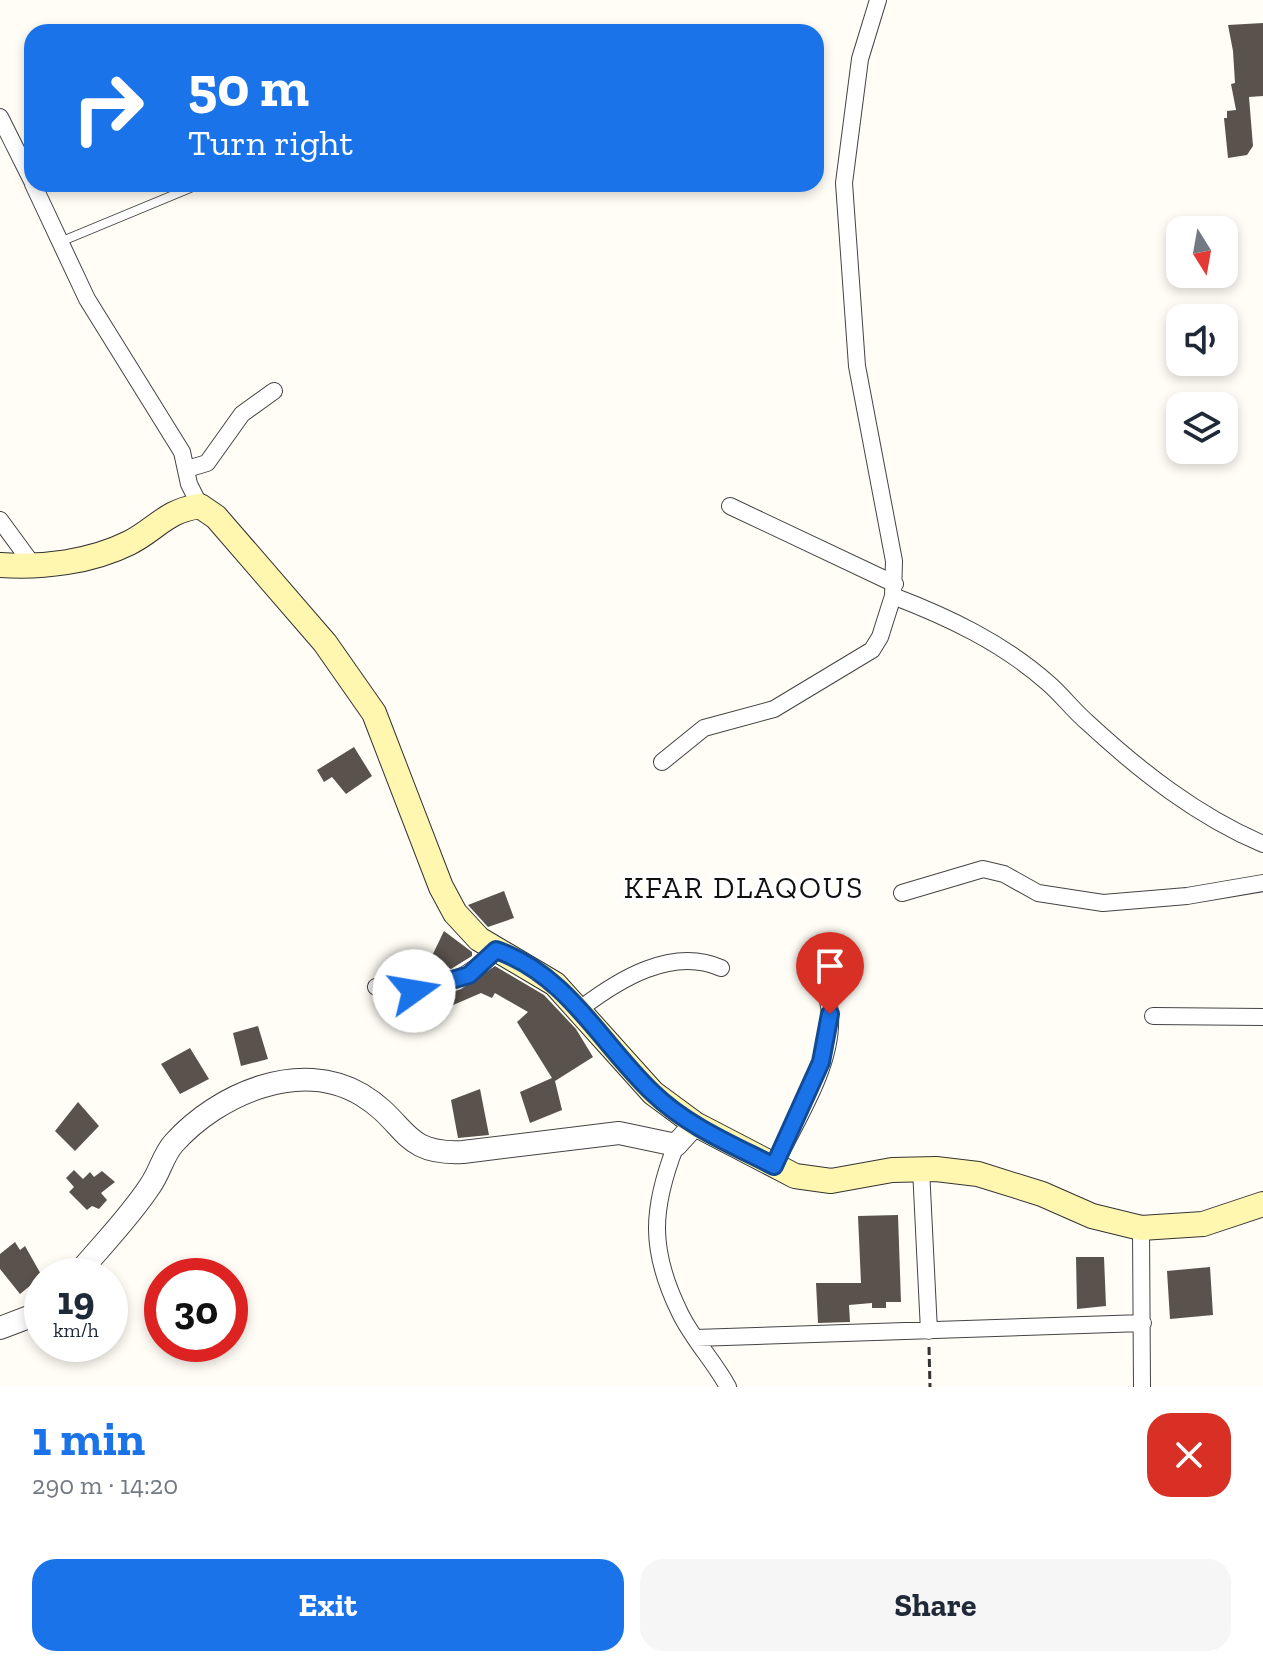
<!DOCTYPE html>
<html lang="en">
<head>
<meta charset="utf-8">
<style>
	body { margin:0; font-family:"Zilla Slab",serif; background:#f6f6f7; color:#1f2937; height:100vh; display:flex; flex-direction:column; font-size:30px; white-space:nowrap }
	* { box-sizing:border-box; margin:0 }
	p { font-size:26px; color:#747a83 }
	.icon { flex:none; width:44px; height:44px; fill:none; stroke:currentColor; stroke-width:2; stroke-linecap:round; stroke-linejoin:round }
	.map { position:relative; height:1387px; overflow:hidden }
	.drawer { display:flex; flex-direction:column; background:#fff; flex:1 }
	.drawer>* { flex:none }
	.hud { position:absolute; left:24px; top:24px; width:800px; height:168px; border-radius:24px; box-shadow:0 4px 12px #0003; background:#1a73e8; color:#fff; overflow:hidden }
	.needle { width:52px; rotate:169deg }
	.fabs { position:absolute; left:1166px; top:216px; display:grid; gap:16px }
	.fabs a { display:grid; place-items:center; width:72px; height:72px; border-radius:16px; background:#fff; box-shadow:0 4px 12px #0003; font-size:40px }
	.speed { position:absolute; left:24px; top:1258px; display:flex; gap:16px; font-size:40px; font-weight:700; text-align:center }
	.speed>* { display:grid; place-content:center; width:104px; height:104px; border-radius:50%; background:#fff; box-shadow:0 4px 12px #0003; line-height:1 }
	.speed small { font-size:20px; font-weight:400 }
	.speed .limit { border:12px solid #d22; background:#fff; color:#111 }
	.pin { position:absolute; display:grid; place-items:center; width:68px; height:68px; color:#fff; margin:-82px -34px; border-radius:50% 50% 50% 0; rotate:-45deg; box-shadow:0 0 8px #0007 }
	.pin .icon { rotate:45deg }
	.me { position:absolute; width:88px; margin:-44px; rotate:77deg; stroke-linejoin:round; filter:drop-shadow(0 0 6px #0008) }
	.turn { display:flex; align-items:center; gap:28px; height:168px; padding:0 32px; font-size:36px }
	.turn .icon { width:104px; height:104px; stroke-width:2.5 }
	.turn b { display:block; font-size:56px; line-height:68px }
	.round { display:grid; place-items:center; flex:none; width:84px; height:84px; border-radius:24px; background:#f6f6f7 }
	.headline { display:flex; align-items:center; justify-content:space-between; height:136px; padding:0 32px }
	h1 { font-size:48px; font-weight:700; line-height:60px; color:#1a73e8 }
	.cta { display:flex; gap:16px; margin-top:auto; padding:16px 32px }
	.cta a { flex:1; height:92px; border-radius:24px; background:#1a73e8; color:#fff; font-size:32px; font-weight:700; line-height:92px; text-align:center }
	.cta a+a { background:#f6f6f7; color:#1f2937 }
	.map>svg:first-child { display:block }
	.building { fill:#5a524d }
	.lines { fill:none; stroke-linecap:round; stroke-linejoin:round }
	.service-casing { stroke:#444; stroke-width:10 }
	.minor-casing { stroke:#444; stroke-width:18 }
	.tertiary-casing { stroke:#444; stroke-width:24 }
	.secondary-casing { stroke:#333; stroke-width:26 }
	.path { stroke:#333; stroke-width:3; stroke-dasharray:8 4; stroke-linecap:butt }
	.service { stroke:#fff; stroke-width:8 }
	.minor { stroke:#fff; stroke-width:16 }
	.tertiary { stroke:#fff; stroke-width:22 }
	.secondary { stroke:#fff6b0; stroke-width:24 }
	.route-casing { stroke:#114b97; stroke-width:20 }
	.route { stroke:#1a73e8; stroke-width:14 }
	.labels { text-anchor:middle; stroke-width:8; stroke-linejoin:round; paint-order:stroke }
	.quarter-label { font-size:30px; letter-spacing:2px; fill:#111; stroke:#fff }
</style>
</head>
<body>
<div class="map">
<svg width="1263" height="1387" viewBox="0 0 1263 1387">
	<rect width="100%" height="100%" fill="#fffdf5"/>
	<!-- building -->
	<path class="building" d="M1263 23V96L1249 97 1253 146 1247 155 1228 158 1224 118H1227V111L1236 110 1231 84 1235 83 1233 51 1228 25Z
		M354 747 372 776 346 794 332 777 324 782 317 770Z
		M504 891 514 918 488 927 468 905Z
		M444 931 472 952V956L451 969 431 958Z
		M495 966 544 995 576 1029 593 1057 555 1081 562 1110 530 1123 520 1092 552 1078 517 1022 528 1012 495 993 492 998 481 993 437 1012 433 999 461 989Z
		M258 1026 268 1059 241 1066 233 1033Z
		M190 1048 209 1079 180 1094 161 1064Z
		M480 1089 489 1135 458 1138 451 1100Z
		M78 1102 99 1126 75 1151 55 1131Z
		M74 1170 83 1179 90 1172 94 1177 102 1171 115 1182 101 1193 107 1200 99 1209 92 1206 87 1210 69 1192 74 1187 66 1178Z
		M898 1215 901 1302H886V1308H872V1303L849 1305 850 1322 818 1323 816 1283H861L858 1216Z
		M15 1242 20 1250 25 1246 42 1276 20 1294 0 1269V1254Z
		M1076 1257H1104L1106 1306 1077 1309Z
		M1210 1267 1213 1315 1170 1319 1167 1271Z"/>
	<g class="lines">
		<!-- service casing -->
		<g class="service-casing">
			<path id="service" d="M60 242 200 184"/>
		</g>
		<!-- minor casing -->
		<g class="minor-casing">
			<path id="minor" d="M0 117 32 181
				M33 184 87 299 182 452 189 484 200 506
				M187 469 207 463 242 414 274 391
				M730 506 895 584
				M0 520 33 565
				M893 596C948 617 1003 643 1048 683 1062 695 1073 710 1087 722 1140 771 1197 816 1263 844
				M662 762 704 728 774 709 872 650 880 637 893 596 894 561 857 366 844 183 860 59 878 0
				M902 893 983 869 1004 874 1038 893 1103 903 1187 896 1263 883
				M376 987C422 999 463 983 496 950
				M580 1009C618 980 672 946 721 968
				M1153 1016 1263 1017
				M676 1145C651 1209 649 1250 680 1313 693 1340 714 1361 728 1387
				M774 1166C795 1122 833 1066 830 1016 830 1001 824 987 820 973
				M921 1169 929 1331
				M1141 1228 1142 1387
				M695 1338 1143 1323"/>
		</g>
		<!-- tertiary casing -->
		<g class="tertiary-casing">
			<path id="tertiary" d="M76 1276C101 1246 129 1218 150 1186 160 1172 163 1155 174 1143 218 1094 300 1058 362 1095 408 1123 401 1155 463 1152L619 1133 676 1145 695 1124
				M0 1328 42 1312"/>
		</g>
		<!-- secondary casing -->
		<g class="secondary-casing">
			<path id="secondary" d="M0 565C42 568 91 562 129 543 157 529 165 511 200 506L216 517 325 643 374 713 441 887 455 913 479 939 555 984 653 1093 695 1124 795 1176 831 1181 892 1170 936 1169 978 1174 1042 1194 1092 1216 1141 1228 1203 1224 1263 1204"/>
		</g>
		<!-- path -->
		<path class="path" d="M929 1347 930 1387"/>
		<!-- service -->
		<use href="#service" class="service"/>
		<!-- minor -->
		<use href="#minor" class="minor"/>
		<!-- tertiary -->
		<use href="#tertiary" class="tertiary"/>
		<!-- secondary -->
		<use href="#secondary" class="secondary"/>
	</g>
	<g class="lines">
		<!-- route casing -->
		<g class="route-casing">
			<path id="route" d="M414 991 469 975 496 950C568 975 601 1044 653 1093 687 1126 733 1145 774 1166L821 1062 830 1014"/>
		</g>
		<!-- route -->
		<use href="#route" class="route"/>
	</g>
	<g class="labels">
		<!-- quarter labels -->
		<g class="quarter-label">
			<text x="744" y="898">KFAR DLAQOUS</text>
		</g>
	</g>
</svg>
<div class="fabs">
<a><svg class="needle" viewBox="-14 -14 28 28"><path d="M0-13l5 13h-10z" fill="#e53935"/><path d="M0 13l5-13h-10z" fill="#747a83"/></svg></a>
<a><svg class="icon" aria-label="sound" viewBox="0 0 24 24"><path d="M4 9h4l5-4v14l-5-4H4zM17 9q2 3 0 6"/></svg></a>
<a><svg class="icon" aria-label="layers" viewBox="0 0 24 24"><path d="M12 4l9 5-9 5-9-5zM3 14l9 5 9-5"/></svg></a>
</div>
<div class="speed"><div>19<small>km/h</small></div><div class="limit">30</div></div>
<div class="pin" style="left:830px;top:1014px;background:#d93025"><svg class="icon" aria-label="arrive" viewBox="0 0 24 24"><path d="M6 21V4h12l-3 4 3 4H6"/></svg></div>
<svg class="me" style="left:414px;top:991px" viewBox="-20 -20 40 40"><circle r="19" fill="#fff"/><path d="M0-13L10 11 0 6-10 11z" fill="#1a73e8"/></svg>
<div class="hud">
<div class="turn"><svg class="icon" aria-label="right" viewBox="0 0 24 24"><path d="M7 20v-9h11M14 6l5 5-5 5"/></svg><div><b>50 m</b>Turn right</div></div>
</div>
</div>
<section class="drawer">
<div class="headline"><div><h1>1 min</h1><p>290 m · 14:20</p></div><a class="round" style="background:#d93025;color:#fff"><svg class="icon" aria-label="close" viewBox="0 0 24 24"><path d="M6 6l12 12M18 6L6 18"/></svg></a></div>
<div class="cta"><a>Exit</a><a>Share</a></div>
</section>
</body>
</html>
